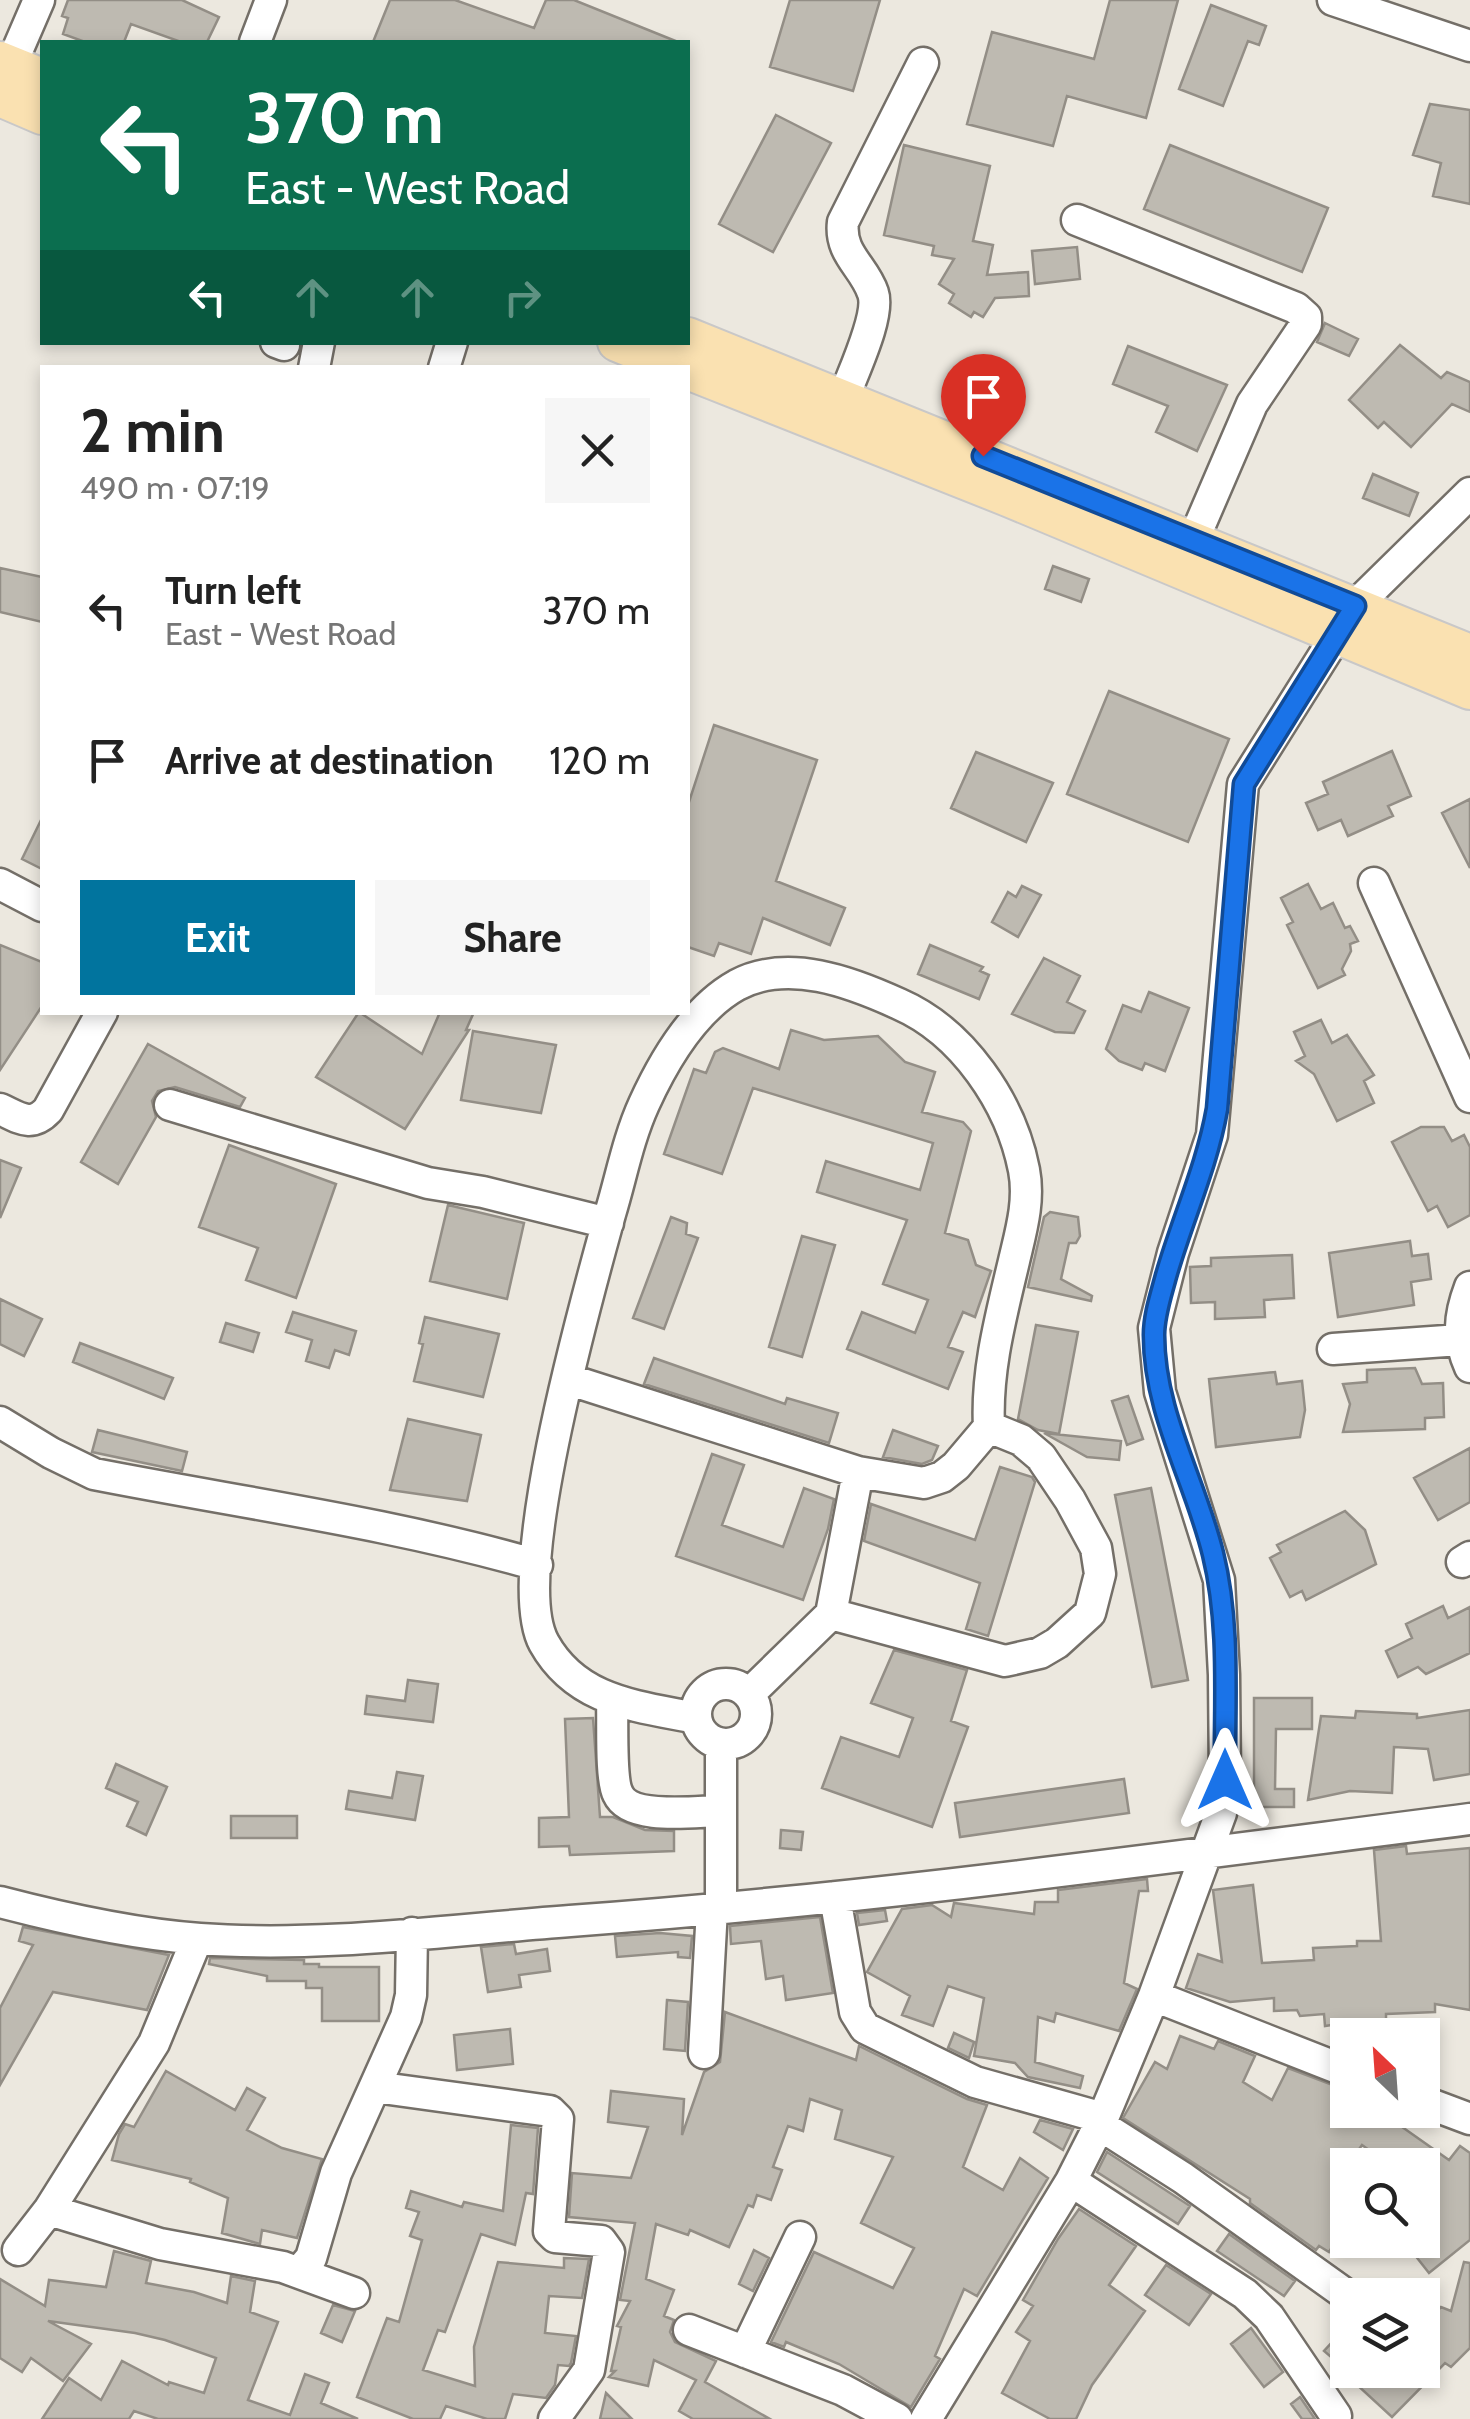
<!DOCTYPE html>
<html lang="en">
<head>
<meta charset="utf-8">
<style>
	body { margin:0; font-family:Cabin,sans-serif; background:#f6f6f6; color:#222; height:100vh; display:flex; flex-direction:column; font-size:38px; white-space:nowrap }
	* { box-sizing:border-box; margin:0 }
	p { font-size:32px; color:#767676 }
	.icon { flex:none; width:55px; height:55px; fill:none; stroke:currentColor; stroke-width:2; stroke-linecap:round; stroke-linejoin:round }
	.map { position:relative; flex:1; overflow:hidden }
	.drawer { position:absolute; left:40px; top:365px; width:650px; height:650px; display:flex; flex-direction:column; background:#fff; border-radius:0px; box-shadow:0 5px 15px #0003 }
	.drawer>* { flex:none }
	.top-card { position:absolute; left:40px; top:40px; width:650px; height:305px; border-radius:0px; box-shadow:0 5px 15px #0003; background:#0b6e4f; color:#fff; overflow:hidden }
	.needle { width:65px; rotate:335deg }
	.buttons { position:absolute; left:1330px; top:2018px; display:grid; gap:20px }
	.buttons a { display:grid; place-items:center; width:110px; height:110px; border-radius:0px; background:#fff; box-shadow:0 5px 15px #0003; font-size:50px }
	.pin { position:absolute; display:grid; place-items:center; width:85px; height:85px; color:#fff; margin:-102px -42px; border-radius:50% 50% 50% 0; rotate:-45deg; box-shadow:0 0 10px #0007 }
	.pin .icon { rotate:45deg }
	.me { position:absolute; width:110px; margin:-55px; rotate:0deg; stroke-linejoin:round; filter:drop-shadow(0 0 8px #0008) }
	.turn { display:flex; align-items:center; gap:35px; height:210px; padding:0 40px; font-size:45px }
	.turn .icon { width:130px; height:130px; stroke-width:2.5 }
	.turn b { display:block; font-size:70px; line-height:85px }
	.lanes { display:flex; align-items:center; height:95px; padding:0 40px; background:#0003; justify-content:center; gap:50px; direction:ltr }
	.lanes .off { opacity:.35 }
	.round { display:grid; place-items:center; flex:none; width:105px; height:105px; border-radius:0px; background:#f6f6f6 }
	.overview { display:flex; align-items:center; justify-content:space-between; height:170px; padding:0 40px }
	h1 { font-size:60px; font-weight:700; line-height:75px }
	.button { display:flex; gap:20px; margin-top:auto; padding:20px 40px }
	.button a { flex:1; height:115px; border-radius:0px; background:#01749e; color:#fff; font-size:40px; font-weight:700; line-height:115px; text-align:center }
	.button a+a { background:#f6f6f6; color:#222 }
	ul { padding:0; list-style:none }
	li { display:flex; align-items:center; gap:30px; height:150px; padding:0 40px }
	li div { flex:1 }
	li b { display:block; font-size:38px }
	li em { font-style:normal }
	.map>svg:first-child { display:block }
	.building { fill:#bebab1; stroke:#938e86; stroke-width:2.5 }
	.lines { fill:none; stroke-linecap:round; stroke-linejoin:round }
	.minor-casing { stroke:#746f68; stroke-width:35 }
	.major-casing { stroke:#c9c8c8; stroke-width:42 }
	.minor { stroke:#fff; stroke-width:30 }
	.major { stroke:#fae1b1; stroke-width:38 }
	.route-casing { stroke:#114b97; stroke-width:25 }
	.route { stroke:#1a73e8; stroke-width:18 }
</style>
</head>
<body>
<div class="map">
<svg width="1470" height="2419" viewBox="0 0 1470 2419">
	<rect width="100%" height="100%" fill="#ece8df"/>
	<!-- building -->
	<path class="building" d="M68 0H182L219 17 207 42H181L131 24 124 42H85L63 34 68 18 62 16Z
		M390 0H455L534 28 546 0H574L678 42H373Z
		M790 0H880L853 91 770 67Z
		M1110 0H1178L1146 118 1067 96 1053 146 967 124 992 32 1094 59Z
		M1211 5 1266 26 1259 45 1248 41 1223 106 1179 89Z
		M1430 104 1470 110V204L1433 196 1441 163 1413 155Z
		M776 115 831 143 773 252 719 224Z
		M904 145 990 166 973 241 993 245 987 275 1028 272 1029 296 995 298 983 317 974 312 971 317 949 303 954 294 939 284 954 259 932 255 934 246 884 235Z
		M1170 145 1328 208 1302 272 1144 209Z
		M1077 247 1080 279 1035 284 1032 251Z
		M1325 323 1358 339 1349 356 1317 342Z
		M1400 345 1441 378 1447 372 1470 382V412L1452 404 1411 447 1384 422 1378 428 1349 400Z
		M1128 346 1227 385 1197 451 1156 432 1168 406 1113 384Z
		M1373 474 1418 493 1409 516 1363 498Z
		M1053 566 1089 579 1081 602 1045 589Z
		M0 568 42 577V622L0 612Z
		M1109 691 1229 739 1188 842 1067 794Z
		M714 725 817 760 776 881 845 908 830 945 763 918 751 954 719 943 714 956 688 947V805Z
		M1392 751 1411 796 1388 806 1393 816 1348 836 1341 820 1318 830 1306 803 1328 794 1323 782Z
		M976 752 1053 783 1026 842 951 808Z
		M1470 799V868L1442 813Z
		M42 818V869L22 859Z
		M1308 884 1321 909 1333 903 1345 928 1350 926 1358 941 1350 944 1351 951 1342 969 1345 975 1318 988 1287 925 1293 922 1281 898Z
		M1022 886 1041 895 1018 937 992 922 1008 892 1016 897Z
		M0 945 42 962V1006L0 1070Z
		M930 945 983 967 980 971 989 975 979 999 918 974Z
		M1044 958 1080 976 1067 1002 1085 1011 1074 1033 1055 1032 1012 1014Z
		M1149 992 1189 1008 1165 1071 1145 1063 1142 1070 1119 1061 1106 1049 1123 1005 1141 1012Z
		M359 1012 422 1054 440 1012H474L466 1030H469L405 1129 316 1077Z
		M1321 1020 1332 1043 1347 1035 1374 1075 1364 1081 1374 1103 1337 1121 1314 1074 1296 1061 1305 1056 1294 1032Z
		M791 1030 824 1040 878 1036 905 1062 935 1072 922 1112 963 1122 971 1131 945 1233 968 1240 976 1265 991 1271 975 1317 963 1312 948 1347 963 1352 948 1389 847 1349 862 1312 915 1333 928 1300 883 1284 907 1220 817 1192 826 1161 920 1190 933 1143 753 1088 722 1174 664 1154 694 1069 706 1073 715 1052 723 1048 779 1069Z
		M473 1031 556 1045 541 1113 461 1100Z
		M148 1044 245 1098 240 1107 175 1087 158 1091 152 1101 156 1117 118 1184 81 1162Z
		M1421 1127H1444L1452 1141 1464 1135 1470 1147V1215L1448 1227 1437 1206 1428 1211 1392 1142Z
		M229 1145 336 1184 296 1298 246 1280 258 1248 199 1227Z
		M0 1160 21 1168 0 1218Z
		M448 1205 524 1223 507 1299 430 1281Z
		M1050 1212 1078 1217 1080 1236 1076 1243H1069L1061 1279 1092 1296 1091 1301 1028 1287 1044 1217Z
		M671 1217 687 1223 686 1234 698 1238 664 1329 633 1318Z
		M802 1236 835 1245 802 1357 769 1347Z
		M1410 1241 1412 1256 1428 1254 1431 1279 1411 1282 1414 1305 1338 1317 1329 1253Z
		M1292 1255 1294 1298 1264 1300 1265 1317 1215 1319V1302L1191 1303 1190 1267 1211 1266V1258Z
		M0 1299 42 1319 24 1356 0 1344Z
		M293 1312 356 1331 349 1355 335 1350 329 1368 306 1361 312 1340 286 1332Z
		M425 1317 499 1334 483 1397 414 1381 423 1344 419 1343Z
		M226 1323 259 1333 253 1352 220 1342Z
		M1036 1325 1078 1332 1059 1434 1038 1430 1018 1419Z
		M80 1343 173 1378 164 1399 73 1362Z
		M654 1358 785 1404 787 1398 838 1413 829 1443 644 1384Z
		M1415 1368 1422 1384 1443 1383 1444 1417 1425 1418V1429L1343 1432 1350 1404 1343 1384 1367 1382V1370Z
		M1275 1372 1277 1384 1302 1381 1305 1410 1300 1437 1216 1447 1209 1379Z
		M1128 1396 1143 1439 1127 1445 1112 1401Z
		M408 1419 481 1435 467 1501 390 1490Z
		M98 1430 187 1452 182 1471 92 1452Z
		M893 1430 938 1446 932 1460 922 1464 883 1457Z
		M1044 1433 1121 1441 1119 1460 1087 1457Z
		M1470 1448V1502L1438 1520 1414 1478Z
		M712 1454 744 1465 722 1525 783 1547 804 1488 834 1499 828 1529 803 1600 676 1556Z
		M1000 1467 1032 1477 1035 1482 988 1636 966 1629 980 1583 864 1541 871 1504 975 1540Z
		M1151 1488 1188 1680 1152 1687 1115 1495Z
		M1345 1511 1365 1530 1376 1564 1306 1600 1302 1591 1290 1597 1270 1558 1281 1552 1277 1545Z
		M1443 1606 1448 1618 1470 1607V1653L1426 1674 1418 1667 1398 1677 1386 1651 1412 1638 1406 1624Z
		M894 1650 967 1670 951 1721 968 1727 932 1827 822 1788 841 1737 899 1757 913 1718 871 1703Z
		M408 1680 438 1684 433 1722 365 1714 367 1696 405 1701Z
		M1254 1698H1312V1729H1276L1275 1789H1294V1807H1254Z
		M1470 1710V1774L1434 1780 1428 1749 1394 1747 1392 1793 1350 1791 1308 1800 1321 1716 1355 1718 1356 1711 1417 1714V1718Z
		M593 1718 600 1817H613L645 1830 674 1831V1851L570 1855 569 1846 539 1847V1818L569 1817 565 1719Z
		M116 1764 167 1787 146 1835 127 1826 138 1802 106 1788Z
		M397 1772 423 1776 415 1820 346 1809 349 1791 392 1798Z
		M1124 1779 1129 1813 960 1837 955 1803Z
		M231 1816H297V1838H231Z
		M781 1830 803 1832 801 1850 780 1848Z
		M1406 1846 1407 1854 1470 1848V2010L1435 2004V2012L1386 2014V2035H1363V2020L1325 2026 1324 2014 1300 2016 1297 2010 1274 2011V1998L1230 2002 1186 1988 1198 1954 1222 1962 1213 1890 1253 1885 1262 1963 1314 1960 1313 1948 1357 1946V1941H1381L1374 1850Z
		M1147 1879 1148 1891H1139L1124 1983 1137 1989 1119 2031 1056 2013 1054 2022 1038 2017 1035 2062 1083 2076 1080 2088 1028 2077 1015 2063 974 2056 984 1998 948 1986 933 2026 902 2015 910 1996 867 1972 902 1909 932 1905 951 1917 954 1903 1034 1914 1035 1902H1058V1890Z
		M885 1910 887 1921 859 1925 857 1913Z
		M820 1917 833 1993 786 2000 783 1976 766 1979 761 1941 731 1944 730 1926Z
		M23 1927 169 1955 147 2010 53 1992 0 2085V2008L33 1945 19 1941Z
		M660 1933 692 1936 690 1958 678 1957V1952L617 1957 615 1936Z
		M514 1944 516 1954 547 1949 550 1971 519 1975 521 1987 488 1992 481 1947Z
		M210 1958 304 1960V1964H319V1967H379V2021H322V1988H306V1981H267V1976L209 1964Z
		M667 2000 688 2002 685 2051 664 2049Z
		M725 2012 856 2060 859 2046 967 2099 987 2105 963 2167 1003 2190 1020 2158 1048 2178 977 2296 964 2289 935 2356 940 2359 911 2407 839 2364 786 2342 784 2347 771 2342 814 2252 893 2288 914 2248 861 2223 893 2157 835 2139 842 2110 810 2099 803 2131 788 2126 773 2167 782 2170 771 2200 757 2195 753 2207 748 2205 729 2247 690 2230 688 2235 656 2224 646 2279 674 2290 664 2316 674 2320 670 2332 675 2342 716 2361 705 2382 770 2419H693L679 2411 696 2380 654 2360 648 2386 609 2377 615 2371H611L621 2327 617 2326 630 2301 620 2300 635 2223 569 2217 572 2173 631 2178 648 2127 608 2122 611 2091 684 2099 682 2135 704 2072 720 2062Z
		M510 2029 513 2064 457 2070 454 2035Z
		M954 2033 974 2042 969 2058 948 2048Z
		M1180 2036 1214 2049 1218 2041 1255 2056 1243 2082 1272 2100 1288 2068 1346 2090 1333 2110H1378L1449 2160 1460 2146 1470 2153V2240L1429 2273 1403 2240H1422V2165H1390L1362 2145 1348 2165V2179L1337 2195 1348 2201V2222L1329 2252 1319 2246 1316 2250 1250 2203V2199L1123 2118 1155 2062 1167 2069Z
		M166 2071 235 2110 247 2088 265 2098 247 2130 282 2148 322 2159 297 2238 262 2230 260 2244 222 2233 228 2198 190 2182 191 2179 112 2160 119 2134 125 2124 134 2127Z
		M1040 2120 1073 2129 1063 2150 1034 2132Z
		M511 2125 538 2128 533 2194 526 2193 515 2245 481 2234 445 2332 438 2330 423 2370 475 2386 474 2347 498 2262 564 2268V2258L589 2259 582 2298 549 2296 545 2333 576 2336 571 2363 569 2366 558 2365 555 2385 546 2398 513 2394 505 2419H487L446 2406 440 2419H413L357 2397 387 2318 399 2322 422 2240 410 2236 419 2212 406 2208 411 2191 462 2207 464 2202 503 2211Z
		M1107 2152 1190 2206 1178 2224 1097 2172Z
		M1079 2209 1136 2246 1109 2285 1145 2311 1092 2385 1076 2419H1050L1002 2393 1030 2341 1016 2332 1033 2306 1023 2300 1058 2239Z
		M1229 2234 1295 2281 1284 2296 1217 2251Z
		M754 2250 769 2258 753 2291 739 2284Z
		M114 2251 151 2261 146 2283 194 2292 227 2303 231 2276 255 2281 250 2312 278 2322 248 2400 290 2415 305 2374 329 2383 321 2403 358 2419H158L134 2411 129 2419H42L69 2378 101 2400 122 2361 168 2385 169 2382 204 2393 216 2358 165 2340 135 2333 48 2321 91 2344 63 2381 31 2358 22 2372 0 2358V2279L45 2306 49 2280 106 2287Z
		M1464 2262 1470 2263V2348L1451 2367 1445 2363 1392 2417 1355 2383 1358 2380 1324 2351 1348 2325V2370H1422V2328L1441 2307 1451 2311Z
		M1166 2265 1211 2294 1189 2325 1145 2295Z
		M333 2305 355 2311 342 2342 321 2333Z
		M1251 2328 1283 2372 1264 2387 1231 2344Z
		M606 2393 632 2419H600Z
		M1300 2397 1315 2419H1302L1291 2404Z"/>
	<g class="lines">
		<!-- minor casing -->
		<g class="minor-casing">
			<path id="minor" d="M1333 0 1470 46
				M255 42 271 0
				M11 65 39 0
				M1077 220 1296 308 1306 317V324L1252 404 1193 541
				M276 342 284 345
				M314 368 319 342
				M444 368 452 342
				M843 400C851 376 881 316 873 293 864 266 839 254 843 222L923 63
				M1374 883 1470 1097
				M0 884 42 906
				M170 1105 428 1183 483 1192 608 1223
				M0 1109C20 1118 31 1128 48 1110L102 1012
				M1470 1287C1459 1316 1457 1338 1470 1367
				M1333 1349 1460 1340
				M567 1379 858 1472 924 1483 942 1477 956 1466 989 1427C986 1371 1001 1316 1014 1261 1021 1231 1030 1201 1024 1170 1011 1103 963 1032 899 1004 851 982 788 958 737 985 694 1009 664 1060 644 1104 628 1139 621 1178 610 1214 588 1294 507 1576 544 1643 577 1702 637 1706 696 1718
				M0 1422 51 1453 94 1474C242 1503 392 1523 537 1565
				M1462 1562 1470 1557
				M831 1614 1005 1661 1040 1653 1057 1643 1090 1613 1100 1574 1096 1548 1070 1500 1041 1457 1021 1440 989 1427
				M696 1714a30 30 0 1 1 60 0a30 30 0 1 1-60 0Z
				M749 1694 831 1614 858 1472
				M612 1701C613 1721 610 1779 618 1794 630 1821 696 1811 721 1811
				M721 1745V1908
				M835 1897 855 2012 865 2028 975 2082 1103 2118
				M0 1902C65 1919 133 1934 200 1939 322 1948 448 1930 570 1921 871 1899 1171 1857 1470 1819
				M1154 1996 1348 2072
				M704 2053 712 1909
				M375 2087 550 2111 558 2119 549 2231 555 2237 601 2241 609 2252 589 2370 554 2419
				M1422 2101 1470 2119
				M1100 2125 1183 2178 1348 2296
				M1071 2181 1245 2294 1269 2317 1336 2416
				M49 2210 160 2244 283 2267 354 2293
				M18 2250 49 2210 154 2043 197 1939
				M299 2272 311 2258 336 2173 406 2017 411 1995 412 1933
				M689 2330 843 2390 897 2419
				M745 2352 800 2237
				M926 2419 1071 2181 1103 2118 1154 1996 1221 1813 1225 1780 1224 1675 1219 1580 1160 1392 1154 1328 1173 1253 1212 1135 1243 784 1355 606 1470 493"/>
		</g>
		<!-- major casing -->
		<g class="major-casing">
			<path id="major" d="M0 61 42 78
				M0 97 42 115
				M688 337 1470 654
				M617 342 680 368
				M688 370 1008 497 1470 690"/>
		</g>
		<!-- minor -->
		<use href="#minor" class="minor"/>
		<!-- major -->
		<use href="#major" class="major"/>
	</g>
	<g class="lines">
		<!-- route casing -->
		<g class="route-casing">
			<path id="route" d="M983 456 1355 606 1244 784 1217 1109C1207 1166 1182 1220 1166 1276 1161 1295 1154 1315 1154 1335 1154 1413 1195 1480 1213 1554 1231 1627 1224 1706 1225 1780"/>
		</g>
		<!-- route -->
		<use href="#route" class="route"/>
	</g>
</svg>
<div class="buttons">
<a><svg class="needle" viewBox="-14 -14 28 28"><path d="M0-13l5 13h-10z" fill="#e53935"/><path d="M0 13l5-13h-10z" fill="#767676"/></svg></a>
<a><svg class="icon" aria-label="search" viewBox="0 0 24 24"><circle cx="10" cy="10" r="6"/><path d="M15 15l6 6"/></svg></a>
<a><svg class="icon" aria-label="layers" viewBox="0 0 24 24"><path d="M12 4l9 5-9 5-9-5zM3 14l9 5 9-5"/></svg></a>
</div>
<div class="pin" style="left:983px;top:456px;background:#d93025"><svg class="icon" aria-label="arrive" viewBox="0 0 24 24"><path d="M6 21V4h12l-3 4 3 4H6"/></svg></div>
<svg class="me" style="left:1225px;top:1780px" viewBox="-20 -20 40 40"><path d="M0-17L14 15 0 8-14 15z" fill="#1a73e8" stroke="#fff" stroke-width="4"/></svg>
<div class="top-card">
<div class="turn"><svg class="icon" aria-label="left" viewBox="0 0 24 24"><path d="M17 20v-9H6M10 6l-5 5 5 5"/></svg><div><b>370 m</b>East - West Road</div></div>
<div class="lanes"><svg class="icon" aria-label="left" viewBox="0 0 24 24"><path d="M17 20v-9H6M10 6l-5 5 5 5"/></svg><svg class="icon off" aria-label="ahead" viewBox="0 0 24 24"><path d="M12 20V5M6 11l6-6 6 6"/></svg><svg class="icon off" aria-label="ahead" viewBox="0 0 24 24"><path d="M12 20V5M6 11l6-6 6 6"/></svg><svg class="icon off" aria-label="right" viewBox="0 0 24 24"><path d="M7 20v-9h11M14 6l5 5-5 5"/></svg></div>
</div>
<section class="drawer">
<div class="overview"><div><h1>2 min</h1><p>490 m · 07:19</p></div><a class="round"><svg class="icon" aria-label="close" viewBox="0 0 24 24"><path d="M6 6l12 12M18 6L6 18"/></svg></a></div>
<ul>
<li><svg class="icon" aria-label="left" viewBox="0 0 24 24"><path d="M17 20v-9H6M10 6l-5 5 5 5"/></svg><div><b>Turn left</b><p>East - West Road</p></div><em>370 m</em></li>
<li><svg class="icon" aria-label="arrive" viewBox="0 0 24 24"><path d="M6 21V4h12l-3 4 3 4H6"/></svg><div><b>Arrive at destination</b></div><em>120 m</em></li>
</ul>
<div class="button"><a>Exit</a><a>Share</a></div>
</section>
</div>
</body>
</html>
